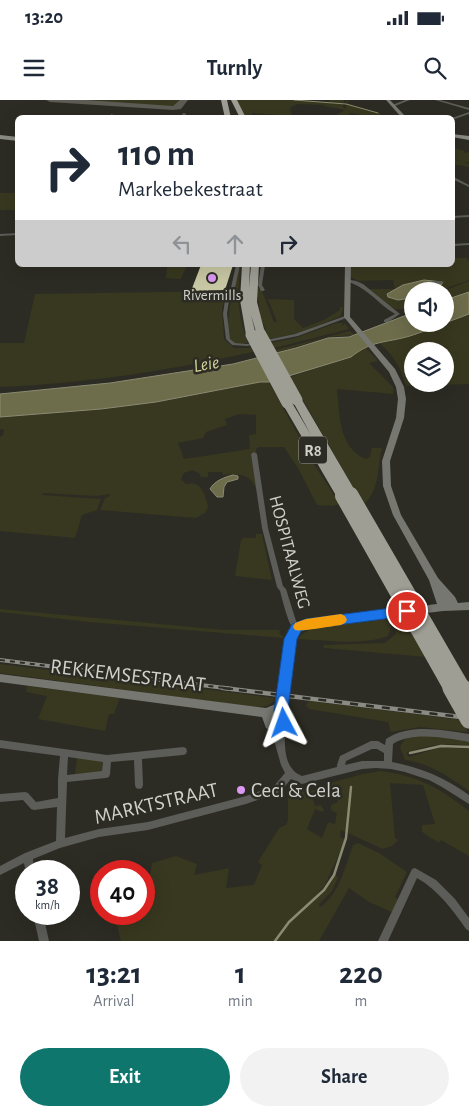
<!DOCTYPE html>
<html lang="en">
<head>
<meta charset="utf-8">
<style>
	body { margin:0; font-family:"Alegreya Sans",sans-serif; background:#f2f2f3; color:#1f2937; height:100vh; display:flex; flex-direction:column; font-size:19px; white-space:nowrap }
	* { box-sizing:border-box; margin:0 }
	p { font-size:16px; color:#747a83 }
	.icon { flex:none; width:28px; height:28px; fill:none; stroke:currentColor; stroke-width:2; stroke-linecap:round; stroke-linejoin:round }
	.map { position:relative; height:841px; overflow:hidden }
	.sheet { display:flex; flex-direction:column; background:#fff; flex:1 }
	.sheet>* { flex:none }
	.banner { position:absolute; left:15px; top:15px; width:440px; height:152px; border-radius:8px; box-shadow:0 5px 20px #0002; background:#fff; color:#1f2937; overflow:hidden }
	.buttons { position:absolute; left:404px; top:182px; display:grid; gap:10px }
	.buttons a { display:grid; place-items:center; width:50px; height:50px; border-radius:50%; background:#fff; box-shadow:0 5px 20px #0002; font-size:25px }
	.speed { position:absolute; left:15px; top:760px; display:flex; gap:10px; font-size:25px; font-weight:700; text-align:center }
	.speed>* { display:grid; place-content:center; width:65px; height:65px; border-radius:50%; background:#fff; box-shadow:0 5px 20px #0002; line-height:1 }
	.speed small { font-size:12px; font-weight:400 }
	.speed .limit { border:8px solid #d22; background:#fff; color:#111 }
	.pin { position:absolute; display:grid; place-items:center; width:42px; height:42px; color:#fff; margin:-21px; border:2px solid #fff; border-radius:50%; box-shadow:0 1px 5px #0007 }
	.me { position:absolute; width:55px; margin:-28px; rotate:356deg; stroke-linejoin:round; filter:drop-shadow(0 0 4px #0008) }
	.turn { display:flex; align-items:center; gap:18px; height:105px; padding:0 20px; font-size:22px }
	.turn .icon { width:65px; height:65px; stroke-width:2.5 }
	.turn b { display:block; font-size:35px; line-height:42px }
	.lanes { display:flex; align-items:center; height:48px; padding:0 20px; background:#0003; justify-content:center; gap:25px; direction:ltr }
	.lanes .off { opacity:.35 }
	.eta { display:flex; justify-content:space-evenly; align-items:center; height:85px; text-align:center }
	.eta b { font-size:30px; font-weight:700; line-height:35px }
	.cta { display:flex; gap:10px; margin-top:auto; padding:10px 20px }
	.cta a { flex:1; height:58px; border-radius:30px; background:#0f766e; color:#fff; font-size:20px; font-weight:700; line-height:58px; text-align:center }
	.cta a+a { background:#f2f2f3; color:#1f2937 }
	.status { display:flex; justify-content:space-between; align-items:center; height:35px; padding:0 25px; background:#fff; direction:ltr }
	.status svg { height:14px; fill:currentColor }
	header { display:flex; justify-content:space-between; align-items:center; height:65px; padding:0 20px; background:#fff; font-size:22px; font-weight:700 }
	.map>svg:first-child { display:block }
	.green { fill:#38371f; fill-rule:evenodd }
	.water { fill:#6d6c4b; stroke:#8b8a72 }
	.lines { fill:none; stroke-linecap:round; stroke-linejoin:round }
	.stream-far1 { stroke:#8b8a72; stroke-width:1 }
	.stream { stroke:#8b8a72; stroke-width:2.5 }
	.taxiway { fill:#5c5c54; fill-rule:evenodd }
	.building { fill:#c9c9a5 }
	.street { fill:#5c5c58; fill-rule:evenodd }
	.secondary { fill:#777771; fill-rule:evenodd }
	.primary { fill:#8b8c84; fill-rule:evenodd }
	.highway { fill:#9e9e95; fill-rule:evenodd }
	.rail-far1-casing { stroke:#8b8b85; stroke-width:4 }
	.rail-casing { stroke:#8b8b85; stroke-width:4.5 }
	.rail-far1 { stroke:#2c2c24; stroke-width:2; stroke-dasharray:5; stroke-linecap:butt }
	.rail { stroke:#2c2c24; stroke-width:2.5; stroke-dasharray:8; stroke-linecap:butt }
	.highway-bridge-far2 { stroke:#9e9e95; stroke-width:11 }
	.highway-bridge-far1 { stroke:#9e9e95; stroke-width:14 }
	.highway-bridge { stroke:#9e9e95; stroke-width:17 }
	.route { fill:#1a73e8; stroke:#114b97 }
	.slow { fill:#f59e0b }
	.poi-dot { fill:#dc99f4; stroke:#2c2c24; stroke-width:2 }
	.labels { text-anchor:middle; stroke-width:5; stroke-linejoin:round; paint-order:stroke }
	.far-poi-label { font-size:15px; fill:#d1d1cc; stroke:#2c2c24 }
	.shield { fill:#2c2c24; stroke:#a0a09a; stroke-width:1 }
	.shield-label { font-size:16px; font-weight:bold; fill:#d1d1cc }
	.street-label { font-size:18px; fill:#d1d1cc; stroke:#2c2c24 }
	.water-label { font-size:19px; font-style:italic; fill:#d4d397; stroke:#2c2c24 }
	.near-street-label { font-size:21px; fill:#d1d1cc; stroke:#2c2c24 }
	.near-poi-label { font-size:21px; fill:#d1d1cc; stroke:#2c2c24; text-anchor:start }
</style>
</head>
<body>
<div class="status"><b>13:20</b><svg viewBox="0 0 49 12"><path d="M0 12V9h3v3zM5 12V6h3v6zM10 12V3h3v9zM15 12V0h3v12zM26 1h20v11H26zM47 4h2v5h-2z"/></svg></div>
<header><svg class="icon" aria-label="menu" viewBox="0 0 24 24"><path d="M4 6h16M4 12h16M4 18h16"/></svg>Turnly<svg class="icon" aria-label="search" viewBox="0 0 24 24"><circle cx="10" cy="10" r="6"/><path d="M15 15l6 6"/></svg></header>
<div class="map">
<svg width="469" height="841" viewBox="0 0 469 841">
	<rect width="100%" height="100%" fill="#2c2c24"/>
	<!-- green -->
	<path class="green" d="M65 0H181L177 5 170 7Z
		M236 0H305L328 3 330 0H344L343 7 346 9V2L350 0 347 3 382 14H380L382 16 363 18 362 15 351 13 349 14 351 17H342L343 15H336L345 10 324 6 325 5 297 4 290 8 292 16 252 13V15L265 17H246Z
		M455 48 465 51 464 53 469 52V62H464L469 64V67L453 64V59L460 61 453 58V49Z
		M0 93H17V106L15 110H0Z
		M453 158H467L469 162V180L439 191H428L431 190 428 182 424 180 387 194 392 199 412 198V206C392 216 384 202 369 189H395L393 180 359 181 351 177V165H452Z
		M167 165H187L181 179 166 178Z
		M239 165H241C237 196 237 213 248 243 243 243 237 245 233 242 220 231 237 180 239 165Z
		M469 181V192L445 200V191H443Z
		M257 187 262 191 274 222H277L268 199 294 200V219L303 228 324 220 340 210V207H343L341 216 299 233 269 239 260 215Z
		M165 192H227L222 209 224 239 234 248H251L253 252C170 270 85 284 0 287V243H24L35 194Z
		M469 214V284L406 286C399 265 395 257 378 242L412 236ZM412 251H445V284H412Z
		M337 223H343L341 227 345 223 349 229 274 248 271 243 295 238Z
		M350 231 355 235 327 237 276 253 275 250Z
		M365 247 378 261 369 263 393 287 394 294 337 289C340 315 338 346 365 359L370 357 372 348H382C377 368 380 391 363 405L290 277 351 257Z
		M260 282H269L315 366 340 404 333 406 317 405 298 368 284 347H259L256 349 265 421H261C257 392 260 370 223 375L222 372H208V377H201L199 373 192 370 184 373 181 379 186 384C189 384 192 383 195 384 203 386 207 400 208 407L205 413 196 418 100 410 105 398 110 396V394L96 396 43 393 42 395 101 399 97 410 82 415 75 438 0 431V337L3 335 4 330 0 329V317L101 309 156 302ZM239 314 256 315V334L249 335 250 349 184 359 178 343 203 338 206 332 227 325 225 319Z
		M256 434H262L272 480 235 476 241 440 243 438H256Z
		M0 509 224 530H280L279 533 284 538 89 522 0 512Z
		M384 517 385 520 388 519 391 527 388 536C361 546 326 540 298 539 310 520 363 520 384 517Z
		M404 517 426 557 324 548 323 545 385 543 396 534 394 518Z
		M0 564 276 598C271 607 262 607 253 607L0 573Z
		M27 586 120 598 114 614H109L105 631 38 619 47 596 26 592Z
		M309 601 462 620 468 632 420 627 391 632 388 622 309 609 306 605Z
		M427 635 469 640V646C448 642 426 645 406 653L409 657 442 647 469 649V691C450 677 429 663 405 660L400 647 406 637Z
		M77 658 102 660 103 670 101 672 75 674Z
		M381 671C418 676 440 688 469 711V756L441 740 439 743 422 732V725L435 724 423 685 390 683 395 738 398 740 392 746 383 749 341 730 340 737 344 739V743L325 785 315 796 316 798 329 785 335 774 338 778 332 791 319 804 320 807C340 794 345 766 353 745L358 743 379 753 407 772 395 797 400 801 394 813 369 802 349 788 319 841H121L114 814H144V785L149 784 152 763 176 756 197 764 194 775 229 768 226 788 254 785 262 765 258 762 279 728 286 725 288 720V693L315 690 316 692 311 693 315 706 321 705 324 710 323 712 315 709 307 729 322 738 328 722 335 724 337 713 331 710V705L338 702 330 683 363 674Z"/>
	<!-- water -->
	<path class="water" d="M424 180 442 182V184L428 191H412V198L398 200 388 197 387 194 403 185Z
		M469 192V214L445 223V200Z
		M412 213V224H443C432 228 420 233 410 236 386 243 372 240 351 257L269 282H260L156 302 101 309 0 317V294L110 283 233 264 296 248 328 238 349 237Z
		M233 375 238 376V379L227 382 224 387 223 397H217L210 389C214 381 225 377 233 375Z"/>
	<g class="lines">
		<!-- stream-far1 -->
		<path class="stream-far1" d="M294 0 346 4 378 13"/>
		<!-- stream -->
		<path class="stream" d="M410 653 441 646 469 647
			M275 841 289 822 324 790 334 775 346 738 351 687"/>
		<!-- taxiway -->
		<path class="taxiway" d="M46 0H86L173 6 180 0H188L181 9 173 10 50 2Z"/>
	</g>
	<!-- building -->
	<path class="building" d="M201 165H233L225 190 191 191Z"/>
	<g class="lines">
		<!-- street -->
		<path class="street" d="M405 0H410L395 6 392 5Z
			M435 0H440L469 8V10Z
			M469 12V14L452 20V18Z
			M184 13 186 14V18H183L182 14Z
			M111 14 114 15 113 18H110Z
			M452 76 469 85V87L452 79Z
			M469 115V117L452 118V116Z
			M18 133V135L0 136V134Z
			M469 143V145L452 146V144Z
			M236 165H240L234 192 229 200 227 214 230 239 235 243 247 244 295 234 345 216H349V217L298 236 247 246 232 245 226 239 223 214 225 200 230 192Z
			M261 165H265L262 185 265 190 263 191H261L258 185Z
			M338 165H350C347 167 341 167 338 165Z
			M345 179 356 181 363 184 400 214 388 222H384V220L395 214C377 203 366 186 345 181Z
			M432 181H442L444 182C442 184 434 184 432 182Z
			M254 352 257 354 268 428 283 486 286 489 296 521 301 528 300 530C298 530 297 531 295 530 289 528 282 498 280 491L277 487 262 428 251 354Z
			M281 621 284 623 285 625C285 643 282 668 302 676L337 667V665L340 656 371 641H378L385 645 386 639C409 623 443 630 469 634V642C448 638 411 631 393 644L392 662C420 667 446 678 469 695V704L442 687 429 680 405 672 391 669 376 668 362 669 302 684 291 679 280 692 246 704 148 730 99 737 60 748 33 759 34 771H26V773L24 763 0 775V766L25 753 56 741 57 707 34 710 31 709 23 700 0 702V694L25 692 28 693 36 702 58 698V679L60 656 0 648V640L107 655 183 647 186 648 187 651 186 654 183 655 142 659 143 685 142 688 139 689 136 688 135 685 134 660 111 662 110 674 109 677 106 678 67 682 65 738 99 729 148 722 246 696 274 686 285 673 281 665 270 626 271 624 274 622 277 625 278 623ZM372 649H377L384 653V661H362L345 665 346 661ZM68 657 103 662 102 671 67 675Z
			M415 768 436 780 455 799 469 818V831L466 829C452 809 438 790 417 778L388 841H378L412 769Z
			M33 814H43L49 841H39Z"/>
		<!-- secondary -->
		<path class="secondary" d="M386 0H390L407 18H402Z
			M345 165H351L350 217 395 269 404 287 406 299 404 318 390 361 391 386 401 415 438 478 455 497 458 503 469 502V510L443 511 307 528 301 531 295 540 287 609C296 626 281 637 266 628L262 617 0 582V574L266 608 276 604 285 539 293 525 305 520 437 504 429 480 393 415 383 386 382 361 396 318 398 299 396 287 389 272 344 217ZM275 614 279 616V620L277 622 273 620V616Z"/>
		<!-- primary -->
		<path class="primary" d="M452 34 469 36V40L452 37Z
			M0 35 18 37V41L0 39Z"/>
		<!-- highway -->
		<path class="highway" d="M221 0H227L231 18H225Z
			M231 0H237L246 18H240Z
			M242 165H250L249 188 251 165H259L257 202 265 233 263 235H257L251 215 256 235 251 238 246 235 240 200Z
			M297 297 302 300 357 394 355 397H347L342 400 338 399 282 303 287 300 291 301 311 335 292 300Z"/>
		<!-- rail-far1 casing -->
		<g class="rail-far1-casing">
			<path id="rail-far1" d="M0 560 233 589"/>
		</g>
		<!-- rail casing -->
		<g class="rail-casing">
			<path id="rail" d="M223 588 469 618"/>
		</g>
		<!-- rail-far1 -->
		<use href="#rail-far1" class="rail-far1"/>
		<!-- rail -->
		<use href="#rail" class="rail"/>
		<!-- highway-bridge-far2 -->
		<path class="highway-bridge-far2" d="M260 233 297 300
			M251 235 287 303"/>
		<!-- highway-bridge-far1 -->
		<path class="highway-bridge-far1" d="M351 394 464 589
			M342 396 451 589"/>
		<!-- highway-bridge -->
		<path class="highway-bridge" d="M451 588 469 620
			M463 588 469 598"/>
	</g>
	<!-- route -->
	<path class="route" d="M407 506 412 508 414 511 412 515 407 516 307 529 301 531 297 539 288 609 292 616 289 627 284 629 279 627 277 623 278 618 274 611 284 539 292 524 306 519Z"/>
	<!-- slow -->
	<path class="slow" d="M341 514 345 516 347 520 345 523 341 525C332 526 301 532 295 530L293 527 295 523 306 519Z"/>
	<!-- markers -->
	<g class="poi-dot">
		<circle cx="212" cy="178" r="5"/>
		<circle cx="241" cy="690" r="5"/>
	</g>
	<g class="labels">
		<!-- far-poi labels -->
		<g class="far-poi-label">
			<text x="212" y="200">Rivermills</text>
		</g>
		<!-- shield labels -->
		<rect class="shield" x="299" y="336.5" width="28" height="27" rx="4"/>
		<g class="shield-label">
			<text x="313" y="356">R8</text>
		</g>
		<!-- street labels -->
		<g class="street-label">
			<text transform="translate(290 452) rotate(75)" y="6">HOSPITAALWEG</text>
		</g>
		<!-- water labels -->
		<g class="water-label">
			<text transform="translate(206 263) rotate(-10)" y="7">Leie</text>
		</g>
		<!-- near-street labels -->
		<g class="near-street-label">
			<text transform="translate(128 575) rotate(7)" y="7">REKKEMSESTRAAT</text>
			<text transform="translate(156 703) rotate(-13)" y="7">MARKTSTRAAT</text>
		</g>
		<!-- near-poi labels -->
		<g class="near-poi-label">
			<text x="251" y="697">Ceci &amp; Cela</text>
		</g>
	</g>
</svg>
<div class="buttons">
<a><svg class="icon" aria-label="sound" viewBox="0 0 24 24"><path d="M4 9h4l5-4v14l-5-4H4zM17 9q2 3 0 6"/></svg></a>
<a><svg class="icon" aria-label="layers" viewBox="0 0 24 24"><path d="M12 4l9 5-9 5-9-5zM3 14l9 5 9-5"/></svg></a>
</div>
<div class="speed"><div>38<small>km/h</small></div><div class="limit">40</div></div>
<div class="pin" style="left:407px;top:511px;background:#d93025"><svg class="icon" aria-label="arrive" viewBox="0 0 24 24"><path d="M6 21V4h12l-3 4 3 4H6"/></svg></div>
<svg class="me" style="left:284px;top:623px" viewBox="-20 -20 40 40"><path d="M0-17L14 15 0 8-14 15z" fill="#1a73e8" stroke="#fff" stroke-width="4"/></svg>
<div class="banner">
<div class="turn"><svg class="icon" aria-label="right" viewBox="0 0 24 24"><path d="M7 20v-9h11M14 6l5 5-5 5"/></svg><div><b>110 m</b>Markebekestraat</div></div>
<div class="lanes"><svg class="icon off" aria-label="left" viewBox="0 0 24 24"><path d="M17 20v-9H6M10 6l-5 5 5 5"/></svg><svg class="icon off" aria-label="ahead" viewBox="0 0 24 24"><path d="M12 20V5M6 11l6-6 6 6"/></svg><svg class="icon" aria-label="right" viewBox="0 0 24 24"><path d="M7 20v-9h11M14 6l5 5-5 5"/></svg></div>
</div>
</div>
<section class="sheet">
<div class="eta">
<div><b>13:21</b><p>Arrival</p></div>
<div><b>1</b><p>min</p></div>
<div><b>220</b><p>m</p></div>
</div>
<div class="cta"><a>Exit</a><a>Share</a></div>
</section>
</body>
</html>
